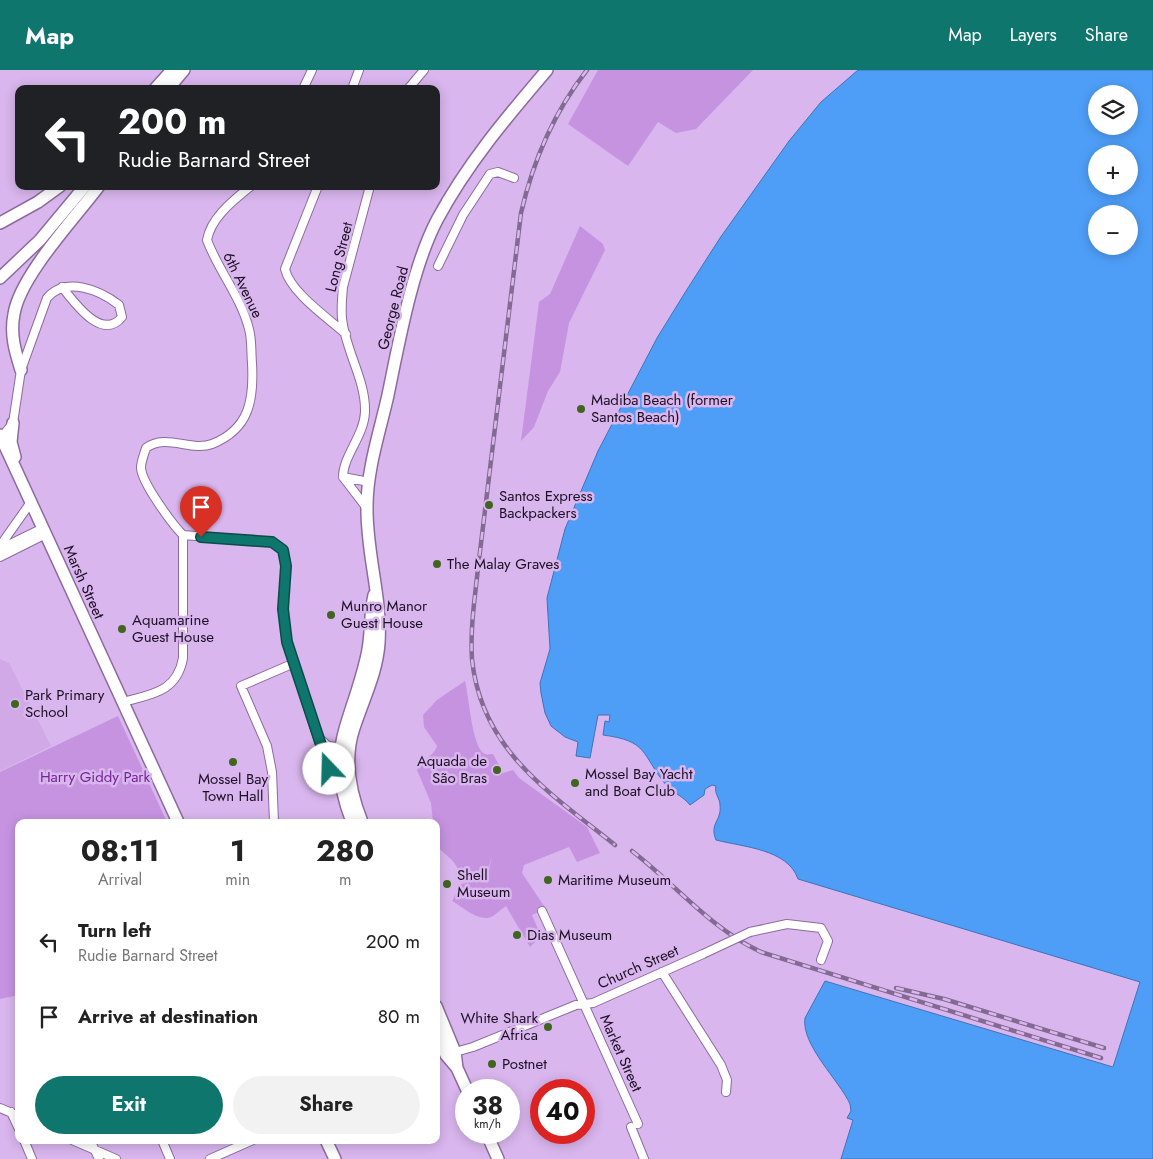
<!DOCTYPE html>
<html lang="en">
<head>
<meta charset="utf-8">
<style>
	body { margin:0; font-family:Jost,sans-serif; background:#f2f2f2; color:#222; height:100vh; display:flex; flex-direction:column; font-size:19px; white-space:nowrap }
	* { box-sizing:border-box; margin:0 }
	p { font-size:16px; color:#767676 }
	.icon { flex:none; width:28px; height:28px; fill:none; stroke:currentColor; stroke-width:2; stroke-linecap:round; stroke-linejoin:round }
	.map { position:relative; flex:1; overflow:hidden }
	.sheet { position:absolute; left:15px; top:749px; width:425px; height:325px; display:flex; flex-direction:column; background:#fff; border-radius:10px; box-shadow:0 2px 12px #0003 }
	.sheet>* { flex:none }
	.top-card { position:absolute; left:15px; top:15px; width:425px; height:105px; border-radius:10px; box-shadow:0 2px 12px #0003; background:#202124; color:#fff; overflow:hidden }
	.controls { position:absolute; left:1088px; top:15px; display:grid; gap:10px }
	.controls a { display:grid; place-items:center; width:50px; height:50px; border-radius:50%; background:#fff; box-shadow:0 2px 12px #0003; font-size:25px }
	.speed { position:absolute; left:455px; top:1009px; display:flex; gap:10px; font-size:25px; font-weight:700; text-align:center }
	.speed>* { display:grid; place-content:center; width:65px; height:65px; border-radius:50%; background:#fff; box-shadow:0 2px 12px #0003; line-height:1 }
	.speed small { font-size:12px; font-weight:400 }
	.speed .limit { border:8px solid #d22; background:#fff; color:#111 }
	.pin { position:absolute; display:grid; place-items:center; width:42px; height:42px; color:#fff; margin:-51px -21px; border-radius:50% 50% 50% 0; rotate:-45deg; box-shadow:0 0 5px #0007 }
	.pin .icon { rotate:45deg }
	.me { position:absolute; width:55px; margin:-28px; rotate:339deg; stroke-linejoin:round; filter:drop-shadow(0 0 4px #0008) }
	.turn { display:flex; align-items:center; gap:18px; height:105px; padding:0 20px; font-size:22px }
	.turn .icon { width:65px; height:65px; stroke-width:2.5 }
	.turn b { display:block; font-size:35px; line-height:42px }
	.eta { display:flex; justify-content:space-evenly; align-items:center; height:85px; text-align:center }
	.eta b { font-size:30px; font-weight:700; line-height:35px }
	.button { display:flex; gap:10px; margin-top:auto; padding:10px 20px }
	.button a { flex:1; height:58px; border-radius:30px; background:#0f766e; color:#fff; font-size:20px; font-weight:700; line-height:58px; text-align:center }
	.button a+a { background:#f2f2f2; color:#222 }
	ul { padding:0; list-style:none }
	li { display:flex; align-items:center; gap:15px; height:75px; padding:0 20px }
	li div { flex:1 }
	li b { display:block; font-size:19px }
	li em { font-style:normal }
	header { display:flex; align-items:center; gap:30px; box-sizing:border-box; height:70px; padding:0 25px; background:#0f766e; color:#fff }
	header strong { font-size:24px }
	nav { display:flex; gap:28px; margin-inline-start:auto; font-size:18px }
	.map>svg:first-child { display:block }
	.built { fill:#d0a9e6 }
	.green { fill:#c693e1 }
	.water { fill:#4e9ef8; stroke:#3f73b8; fill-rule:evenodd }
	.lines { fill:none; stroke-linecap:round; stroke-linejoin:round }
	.street-casing { stroke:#8d6b9f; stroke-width:10 }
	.secondary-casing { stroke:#8d6b9f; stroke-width:14 }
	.street { stroke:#fff; stroke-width:8 }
	.secondary { stroke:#fff; stroke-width:11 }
	.rail-casing { stroke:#836a92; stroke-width:4.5 }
	.rail { stroke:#d9b6ee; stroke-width:2.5; stroke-dasharray:8; stroke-linecap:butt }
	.street-bridge-casing { stroke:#8d6b9f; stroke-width:10; stroke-linecap:butt }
	.street-bridge { stroke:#fff; stroke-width:8 }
	.route-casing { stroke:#0a4d48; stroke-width:12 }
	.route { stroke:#0f766e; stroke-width:9 }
	.poi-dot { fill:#3f651e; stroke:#d9b6ee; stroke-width:2 }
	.labels { text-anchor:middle; stroke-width:5; stroke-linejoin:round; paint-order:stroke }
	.street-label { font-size:15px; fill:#1c0f23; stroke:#d9b6ee }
	.poi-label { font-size:15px; fill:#1c0f23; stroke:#d9b6ee; text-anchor:start }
	.park-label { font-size:15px; fill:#752398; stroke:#d9b6ee }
</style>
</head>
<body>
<header>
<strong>Map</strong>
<nav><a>Map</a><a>Layers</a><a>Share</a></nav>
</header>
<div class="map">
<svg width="1153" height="1089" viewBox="0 0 1153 1089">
	<rect width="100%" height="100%" fill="#d9b6ee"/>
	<!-- built -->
	<path class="built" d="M0 589 9 593 51 676 0 701Z"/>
	<!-- green -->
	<path class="green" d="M598 0H753L696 59 676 63 658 52 628 96 568 54Z
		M580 156 603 174 605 180 569 253 560 302 548 321 534 357 521 371 539 232 550 224Z
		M465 611C469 626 472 679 485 684 487 685 490 684 493 684L499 695 496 705 513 700 519 708 587 757 600 783 577 792 569 777 524 795 522 803 546 839 532 845 541 866 530 877 506 836C501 839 498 843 493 846 480 854 462 836 452 831L461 814 478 810 482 801 489 800 492 787 488 799 479 800 478 809 462 811C456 789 451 790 436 776V752H433L431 733 417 700C421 689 434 687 437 676L424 657 423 645 437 630Z
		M118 646 167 752H19V925L0 929V702Z"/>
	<!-- water -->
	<path class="water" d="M858 0H1153V1089H841L853 1050 847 1048 851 1041 850 1034C839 1010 801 975 805 948L825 911 1113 997 1140 912 798 809C788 779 743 777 716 770 709 753 722 751 720 735 720 728 714 724 716 716L712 715 705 719 704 725 690 735C683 726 673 723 666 715 641 684 649 671 603 665L605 651 609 652 610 645H598L590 688 576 686 578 672 565 667 551 656 545 643 541 623 540 613 550 579 547 528 565 459 598 381 657 268 686 221 720 168 789 71 821 32ZM1096 24H1129V56H1096ZM1096 84H1129V116H1096ZM1096 144H1129V176H1096Z"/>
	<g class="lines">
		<!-- street casing -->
		<g class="street-casing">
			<path id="street" d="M303 19 312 0
				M352 19 359 0
				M408 19 424 0
				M318 116 285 199C290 222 328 248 346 264
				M438 196 463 145 490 104 498 102 514 108
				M1 368 13 353 21 300 47 228C66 206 100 220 119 235L122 247C102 272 74 232 62 217
				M343 407C343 386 364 366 365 342 366 310 345 280 342 248 341 238 342 228 343 217L370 116
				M343 407 366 437
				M343 407 369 412
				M183 465 272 472 283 480 286 496 283 539 287 572 322 681 331 689 343 693
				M0 476 31 432
				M0 479 43 458
				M0 487 46 464
				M123 632C152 624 177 622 183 588V465C172 454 142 413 141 398 141 391 144 385 146 378 166 363 191 382 212 374 250 359 254 329 252 293 251 282 252 270 249 259 241 227 218 200 207 170 211 147 234 130 251 116
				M319 668 328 676 344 678
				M274 752 272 702 267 676 241 616 292 594
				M542 841 638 1054
				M750 862 787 854 821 858 828 871 821 890
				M662 902 721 995 727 1010 726 1022
				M455 982 473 977 576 935 593 933 703 884
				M0 1038 19 1046
				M11 1042 19 1059
				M631 1057 644 1089
				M24 1070 32 1089
				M72 1070 116 1089
				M90 1070 99 1089
				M162 1070 170 1089
				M210 1089 253 1070"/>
		</g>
		<!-- secondary casing -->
		<g class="secondary-casing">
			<path id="secondary" d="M155 19 172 0
				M168 19 184 0
				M0 153 38 132 60 116
				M0 208 40 170 85 116
				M21 300C15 281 10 264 14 244 20 206 75 148 99 116
				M13 353 11 372 15 387
				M0 365 178 752
				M322 681 329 699 339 710
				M352 752C324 680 350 657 366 589 372 568 369 546 374 525
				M362 752C350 722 343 690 354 658 363 630 377 603 379 573 382 527 366 483 367 436 367 399 380 361 388 325 399 272 412 198 437 150 467 94 506 48 547 0
				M436 936 455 982 457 998 467 1020
				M436 962 446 985 457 998
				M486 1062 498 1089
				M326 1070 335 1089"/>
		</g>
		<!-- street -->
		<use href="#street" class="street"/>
		<!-- secondary -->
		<use href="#secondary" class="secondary"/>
		<!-- rail casing -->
		<g class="rail-casing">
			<path id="rail" d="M587 0C554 42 533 91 521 143L478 498C475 527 470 558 472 589 481 680 550 723 615 775
				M632 781C675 814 711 859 761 882L1101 988
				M896 918 944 929 1104 978"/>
		</g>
		<!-- rail -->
		<use href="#rail" class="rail"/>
		<!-- street-bridge casing -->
		<g class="street-bridge-casing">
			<path id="street-bridge" d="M703 884 750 862"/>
		</g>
		<!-- street-bridge -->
		<use href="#street-bridge" class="street-bridge"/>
	</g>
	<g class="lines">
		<!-- route casing -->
		<g class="route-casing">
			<path id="route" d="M201 467 272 472 283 480 286 496 283 539 287 572 329 699"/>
		</g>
		<!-- route -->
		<use href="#route" class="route"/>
	</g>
	<!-- markers -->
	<g class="poi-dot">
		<circle cx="581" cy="339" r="5"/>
		<circle cx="489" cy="435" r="5"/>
		<circle cx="437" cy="494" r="5"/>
		<circle cx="331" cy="545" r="5"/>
		<circle cx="122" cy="559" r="5"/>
		<circle cx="15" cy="634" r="5"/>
		<circle cx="233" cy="692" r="5"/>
		<circle cx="497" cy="700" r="5"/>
		<circle cx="575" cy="713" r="5"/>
		<circle cx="548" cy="810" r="5"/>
		<circle cx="447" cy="814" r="5"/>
		<circle cx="517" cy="865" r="5"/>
		<circle cx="548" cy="957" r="5"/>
		<circle cx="492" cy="994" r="5"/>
	</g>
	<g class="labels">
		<!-- street labels -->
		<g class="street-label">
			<text transform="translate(339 187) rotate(-76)" y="5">Long Street</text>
			<text transform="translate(243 215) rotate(64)" y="5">6th Avenue</text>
			<text transform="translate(393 238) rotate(-76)" y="5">George Road</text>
			<text transform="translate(84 512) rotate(66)" y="5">Marsh Street</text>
			<text transform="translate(638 897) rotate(-24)" y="5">Church Street</text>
			<text transform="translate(621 983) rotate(66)" y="5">Market Street</text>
		</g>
		<!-- poi labels -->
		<g class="poi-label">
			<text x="591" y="335">Madiba Beach (former<tspan x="591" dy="17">Santos Beach)</tspan></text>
			<text x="499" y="431">Santos Express<tspan x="499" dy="17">Backpackers</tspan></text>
			<text x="447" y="499">The Malay Graves</text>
			<text x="341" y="541">Munro Manor<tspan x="341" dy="17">Guest House</tspan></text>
			<text x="132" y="555">Aquamarine<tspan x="132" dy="17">Guest House</tspan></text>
			<text x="25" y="630">Park Primary<tspan x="25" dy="17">School</tspan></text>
			<text x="487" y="696" text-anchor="end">Aquada de<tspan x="487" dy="17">São Bras</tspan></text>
			<text x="585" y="709">Mossel Bay Yacht<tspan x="585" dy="17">and Boat Club</tspan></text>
			<text x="233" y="714" text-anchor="middle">Mossel Bay<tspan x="233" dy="17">Town Hall</tspan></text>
			<text x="457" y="810">Shell<tspan x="457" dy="17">Museum</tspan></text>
			<text x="558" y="815">Maritime Museum</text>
			<text x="527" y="870">Dias Museum</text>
			<text x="538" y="953" text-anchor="end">White Shark<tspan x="538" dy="17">Africa</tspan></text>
			<text x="502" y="999">Postnet</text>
		</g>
		<!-- park labels -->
		<g class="park-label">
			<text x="95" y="712">Harry Giddy Park</text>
		</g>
	</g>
</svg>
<div class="controls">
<a><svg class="icon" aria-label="layers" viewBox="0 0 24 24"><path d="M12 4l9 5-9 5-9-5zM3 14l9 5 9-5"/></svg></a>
<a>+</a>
<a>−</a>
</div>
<div class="speed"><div>38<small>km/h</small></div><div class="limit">40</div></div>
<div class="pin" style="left:201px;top:467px;background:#d93025"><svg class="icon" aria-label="arrive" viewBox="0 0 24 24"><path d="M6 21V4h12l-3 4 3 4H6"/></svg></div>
<svg class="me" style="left:329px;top:699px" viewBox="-20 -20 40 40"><circle r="19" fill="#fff"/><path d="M0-13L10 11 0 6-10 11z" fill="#0f766e"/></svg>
<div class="top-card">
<div class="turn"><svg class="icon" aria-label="left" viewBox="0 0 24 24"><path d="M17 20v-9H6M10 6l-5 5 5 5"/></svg><div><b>200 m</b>Rudie Barnard Street</div></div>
</div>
<section class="sheet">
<div class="eta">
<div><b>08:11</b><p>Arrival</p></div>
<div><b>1</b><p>min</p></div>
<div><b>280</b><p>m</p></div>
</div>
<ul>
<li><svg class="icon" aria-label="left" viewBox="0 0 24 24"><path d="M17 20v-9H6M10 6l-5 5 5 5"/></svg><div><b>Turn left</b><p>Rudie Barnard Street</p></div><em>200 m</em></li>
<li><svg class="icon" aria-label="arrive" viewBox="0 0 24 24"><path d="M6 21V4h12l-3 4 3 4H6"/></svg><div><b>Arrive at destination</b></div><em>80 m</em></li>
</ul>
<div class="button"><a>Exit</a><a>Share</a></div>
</section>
</div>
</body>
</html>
